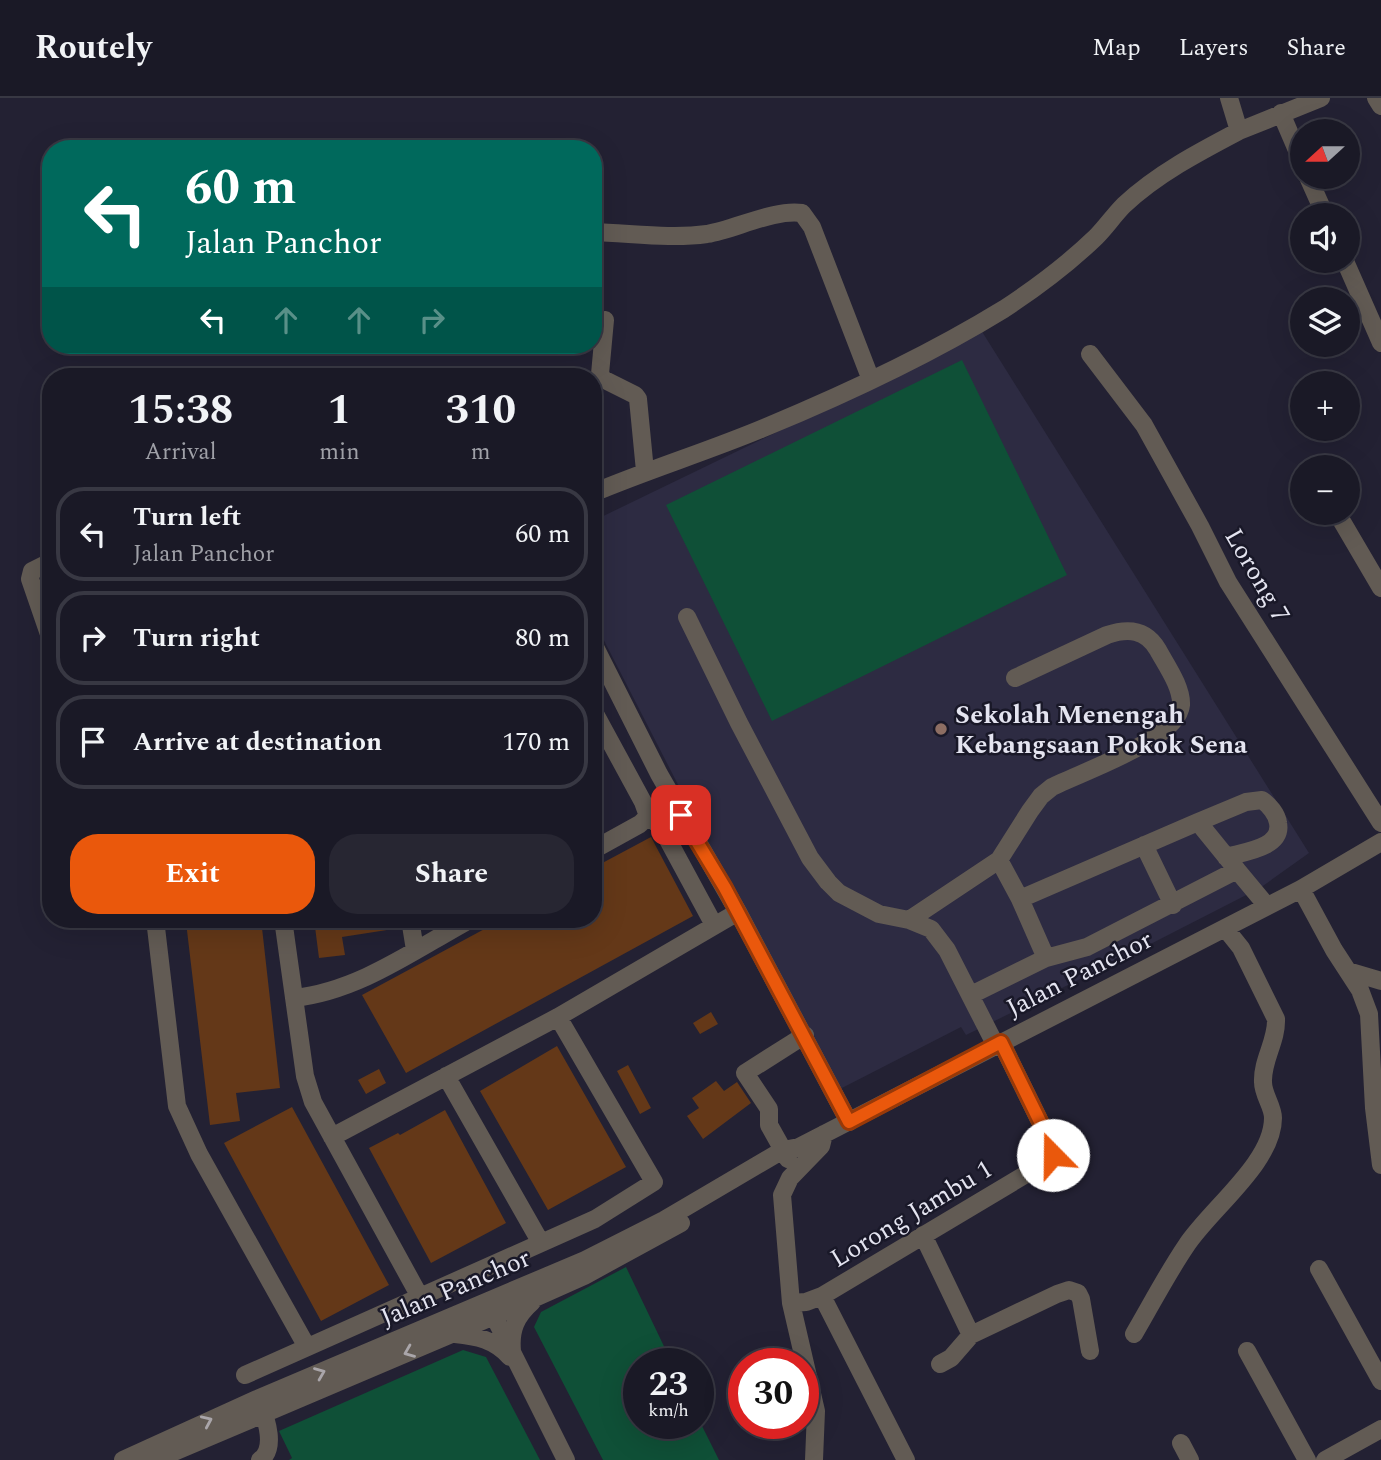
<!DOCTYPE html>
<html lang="en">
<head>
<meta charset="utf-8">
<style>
	body { margin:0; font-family:Spectral,serif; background:#272632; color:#f1f3f6; height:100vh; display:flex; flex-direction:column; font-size:26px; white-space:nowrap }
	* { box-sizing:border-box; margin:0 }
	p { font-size:23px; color:#9fa0a7 }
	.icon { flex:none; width:38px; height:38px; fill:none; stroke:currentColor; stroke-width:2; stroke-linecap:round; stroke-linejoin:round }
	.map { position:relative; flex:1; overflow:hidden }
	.sheet { position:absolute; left:42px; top:270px; width:560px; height:560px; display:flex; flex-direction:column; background:#1a1926; border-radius:28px; box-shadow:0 7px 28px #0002,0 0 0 2px #383843 }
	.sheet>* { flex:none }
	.hud { position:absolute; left:42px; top:42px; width:560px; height:214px; border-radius:28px; box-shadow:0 7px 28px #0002,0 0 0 2px #383843; background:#00695c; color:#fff; overflow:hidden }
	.needle { width:46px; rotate:249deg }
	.tools { position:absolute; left:1290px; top:21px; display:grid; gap:14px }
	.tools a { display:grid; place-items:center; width:70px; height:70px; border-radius:50%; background:#1a1926; box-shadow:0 7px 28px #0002,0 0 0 2px #383843; font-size:35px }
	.speed { position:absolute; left:623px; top:1250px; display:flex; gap:14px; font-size:35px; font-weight:700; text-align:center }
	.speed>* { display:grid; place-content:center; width:91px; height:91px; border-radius:50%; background:#1a1926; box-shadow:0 7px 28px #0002,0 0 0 2px #383843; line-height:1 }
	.speed small { font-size:18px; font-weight:400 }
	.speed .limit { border:10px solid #d22; background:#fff; color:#111 }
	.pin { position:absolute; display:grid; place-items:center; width:60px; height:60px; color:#fff; margin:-30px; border-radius:14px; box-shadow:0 4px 10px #0006 }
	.me { position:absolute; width:77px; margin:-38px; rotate:338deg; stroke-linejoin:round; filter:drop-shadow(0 0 5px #0008) }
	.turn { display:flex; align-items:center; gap:24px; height:147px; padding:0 28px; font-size:32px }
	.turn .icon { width:91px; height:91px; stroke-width:2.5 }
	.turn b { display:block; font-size:49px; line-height:60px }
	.lanes { display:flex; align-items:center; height:66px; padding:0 28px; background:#0003; justify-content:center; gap:35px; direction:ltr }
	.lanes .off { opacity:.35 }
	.eta { display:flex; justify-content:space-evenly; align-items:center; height:119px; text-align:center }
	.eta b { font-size:42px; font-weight:700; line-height:49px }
	.action { display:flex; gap:14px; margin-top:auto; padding:14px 28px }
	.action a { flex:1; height:80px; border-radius:28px; background:#ea580c; color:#fff; font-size:28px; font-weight:700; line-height:80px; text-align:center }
	.action a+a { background:#272632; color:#f1f3f6 }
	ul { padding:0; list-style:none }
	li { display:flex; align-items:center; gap:21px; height:94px; margin:0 14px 10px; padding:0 14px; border:4px solid #383843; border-radius:28px }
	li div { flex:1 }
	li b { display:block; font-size:26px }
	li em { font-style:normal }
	header { display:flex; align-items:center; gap:42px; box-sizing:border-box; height:98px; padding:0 35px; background:#1a1926; border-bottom:2px solid #383843 }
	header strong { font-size:33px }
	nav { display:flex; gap:38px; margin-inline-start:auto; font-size:24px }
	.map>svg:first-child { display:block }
	.built { fill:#2d2b42 }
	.green { fill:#0f5037 }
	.building { fill:#643818 }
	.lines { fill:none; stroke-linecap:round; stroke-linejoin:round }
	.minor { stroke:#625b54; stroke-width:18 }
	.oneway { stroke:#aaa6aa }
	.route-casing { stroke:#983908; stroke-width:18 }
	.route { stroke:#ea580c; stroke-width:12 }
	.education-dot { fill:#8d6e63; stroke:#191828; stroke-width:2.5 }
	.labels { text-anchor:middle; stroke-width:5; stroke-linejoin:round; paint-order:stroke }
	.street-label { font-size:26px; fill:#e4e4f0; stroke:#191828 }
	.poi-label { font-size:26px; font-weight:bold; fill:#e4e4f0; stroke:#191828; text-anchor:start }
</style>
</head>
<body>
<header>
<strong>Routely</strong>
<nav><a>Map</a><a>Layers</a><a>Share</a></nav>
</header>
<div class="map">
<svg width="1381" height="1362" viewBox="0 0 1381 1362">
	<rect width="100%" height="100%" fill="#232133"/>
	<!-- built -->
	<path class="built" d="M981 232 1309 755 1260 790 1129 857 966 937 961 929 840 991 690 710 593 521V423L862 293Z"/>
	<!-- green -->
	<path class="green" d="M962 262 1067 477 772 623 666 407Z
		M626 1169 672 1265H639V1325H698V1320L719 1362H603L534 1229 541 1214Z
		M463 1252 486 1259 540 1362H289L292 1360 279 1333Z"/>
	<!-- building -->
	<path class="building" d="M651 739 693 818 406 975 362 897 503 821H593V770Z
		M210 821H261L280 990 236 995 240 1023 210 1027 186 824Z
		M314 821H386L387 832 342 839 345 857 319 860Z
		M711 914 718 926 700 936 693 925Z
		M557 948 626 1069 548 1112 480 993Z
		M628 967 651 1010 640 1016 617 973Z
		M379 971 386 985 366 996 358 982Z
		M716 983 724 993 737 984 751 1005 703 1041 687 1018 699 1010 692 1000Z
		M292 1009 389 1187 321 1223 224 1045Z
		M445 1012 506 1125 431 1165 369 1050 398 1035 400 1037Z"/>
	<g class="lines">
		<!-- minor -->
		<path class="minor" d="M1376 0 1381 8
			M1281 15 1302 64
			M1239 33 1321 0
			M1308 79 1325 117
			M593 134C631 135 670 141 707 136 736 131 774 111 802 115L812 129 871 282
			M1345 163 1381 245
			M605 222 600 276 603 281 635 297 638 301 645 373
			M1090 256 1144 327 1200 428 1228 484 1381 725
			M593 395C650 371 709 353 766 329 848 295 929 257 1004 211 1036 190 1068 166 1096 139 1106 129 1114 117 1124 107 1157 76 1199 54 1239 33L1229 0
			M1337 415 1381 490
			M50 464 32 473 30 481 51 542
			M687 519 739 625 810 760 828 784 839 795 879 816 909 822 931 831 947 852 995 946
			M593 545 659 676 738 814 849 1024
			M593 612 643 704 648 718 640 726 593 752
			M648 718 661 729 714 827
			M1198 724 1246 704 1262 702C1269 707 1277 716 1278 725 1283 750 1243 754 1226 759
			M1144 747 1173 807
			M999 762 1020 801 1046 860
			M1301 791 1334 852 1360 892 1369 916 1374 1010 1381 1067
			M1020 801 1198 724 1237 772
			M155 821 177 1008 199 1056 307 1249
			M283 821 305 978 313 1004 420 1199
			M410 821 415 852
			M909 822 999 762 1030 713 1041 698 1052 689C1081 674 1178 642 1181 607 1182 589 1166 567 1158 552 1146 531 1128 530 1107 537L1015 580
			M1348 873 1381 883
			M971 897 1046 860 1087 849 1237 772 1267 808
			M294 900C359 893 414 852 471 821
			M446 978 541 1145
			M332 1039 558 919 738 814
			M788 1061 769 1027V1011L745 975 805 937
			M923 1137 971 1237
			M1319 1171 1381 1283
			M822 1198 906 1362
			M791 1205 806 1204 822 1198 1048 1063 1053 1057 1052 1048 1001 944
			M497 1209 494 1218 566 1362
			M455 1236C477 1238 495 1242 510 1259
			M1134 1236C1151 1207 1167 1176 1186 1148 1210 1111 1273 1065 1273 1020 1273 1008 1263 997 1263 984 1262 962 1277 943 1276 921L1241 850 1225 830
			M512 1253C510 1232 516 1218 532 1204
			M1247 1253 1307 1362
			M940 1266 951 1260 971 1237 1057 1196 1069 1192 1078 1195 1081 1201 1090 1253
			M245 1277 595 1121 654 1084 558 919
			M1181 1345 1190 1362
			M123 1362 257 1301 585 1162 664 1122 783 1052 799 1049 1225 830 1301 791 1381 744
			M155 1362 494 1218 584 1178 681 1125
			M260 1362C276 1351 267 1322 260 1307
			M814 1362 816 1313 791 1205 782 1097 790 1080 821 1048 824 1036
			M1325 1362 1381 1331"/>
	</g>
	<!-- one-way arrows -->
	<defs><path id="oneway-chevron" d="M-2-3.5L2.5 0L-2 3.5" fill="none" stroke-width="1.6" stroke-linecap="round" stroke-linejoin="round" transform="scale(1.75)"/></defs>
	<g class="oneway">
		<use href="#oneway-chevron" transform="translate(409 1254) rotate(158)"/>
		<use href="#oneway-chevron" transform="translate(320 1275) rotate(-22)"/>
		<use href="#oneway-chevron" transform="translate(207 1323) rotate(-24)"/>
	</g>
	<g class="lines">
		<!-- route casing -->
		<g class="route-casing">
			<path id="route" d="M681 717 725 790 849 1024 1001 944 1052 1048 1053 1057"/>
		</g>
		<!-- route -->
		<use href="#route" class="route"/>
	</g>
	<!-- markers -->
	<circle class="education-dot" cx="941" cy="631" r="7"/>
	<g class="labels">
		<!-- street labels -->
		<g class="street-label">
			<text transform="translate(1258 477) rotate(60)" y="9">Lorong 7</text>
			<text transform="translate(1079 875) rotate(-27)" y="9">Jalan Panchor</text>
			<text transform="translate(911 1115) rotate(-31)" y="9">Lorong Jambu 1</text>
			<text transform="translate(455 1189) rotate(-23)" y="9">Jalan Panchor</text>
		</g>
		<!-- poi labels -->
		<g class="poi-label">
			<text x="955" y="625">Sekolah Menengah<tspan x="955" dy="30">Kebangsaan Pokok Sena</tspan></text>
		</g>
	</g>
</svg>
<div class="tools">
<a><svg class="needle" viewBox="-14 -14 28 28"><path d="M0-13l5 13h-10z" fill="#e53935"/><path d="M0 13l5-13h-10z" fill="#9fa0a7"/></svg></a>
<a><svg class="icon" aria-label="sound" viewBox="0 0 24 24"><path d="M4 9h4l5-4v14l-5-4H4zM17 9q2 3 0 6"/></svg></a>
<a><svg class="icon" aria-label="layers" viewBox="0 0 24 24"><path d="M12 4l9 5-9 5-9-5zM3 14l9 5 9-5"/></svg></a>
<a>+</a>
<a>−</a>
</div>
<div class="speed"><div>23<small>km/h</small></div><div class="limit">30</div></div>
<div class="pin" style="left:681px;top:717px;background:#d93025"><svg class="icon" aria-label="arrive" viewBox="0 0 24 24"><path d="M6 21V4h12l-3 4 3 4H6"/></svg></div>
<svg class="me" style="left:1053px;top:1057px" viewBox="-20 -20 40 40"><circle r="19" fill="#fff"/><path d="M0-13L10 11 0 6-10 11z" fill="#ea580c"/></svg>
<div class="hud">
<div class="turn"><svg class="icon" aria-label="left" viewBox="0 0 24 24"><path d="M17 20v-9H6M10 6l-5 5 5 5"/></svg><div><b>60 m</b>Jalan Panchor</div></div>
<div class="lanes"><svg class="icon" aria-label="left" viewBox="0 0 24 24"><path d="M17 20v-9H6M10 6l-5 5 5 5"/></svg><svg class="icon off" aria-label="ahead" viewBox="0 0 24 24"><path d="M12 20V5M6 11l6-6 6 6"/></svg><svg class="icon off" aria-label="ahead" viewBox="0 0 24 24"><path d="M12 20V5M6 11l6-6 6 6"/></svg><svg class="icon off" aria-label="right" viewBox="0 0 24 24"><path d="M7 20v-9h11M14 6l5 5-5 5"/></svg></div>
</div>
<section class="sheet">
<div class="eta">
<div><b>15:38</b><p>Arrival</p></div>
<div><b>1</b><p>min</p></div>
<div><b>310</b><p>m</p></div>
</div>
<ul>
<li><svg class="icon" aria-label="left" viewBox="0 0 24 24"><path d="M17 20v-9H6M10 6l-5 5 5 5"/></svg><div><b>Turn left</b><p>Jalan Panchor</p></div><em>60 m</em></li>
<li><svg class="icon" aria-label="right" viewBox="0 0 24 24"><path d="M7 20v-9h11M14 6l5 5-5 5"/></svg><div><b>Turn right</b></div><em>80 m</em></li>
<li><svg class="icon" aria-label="arrive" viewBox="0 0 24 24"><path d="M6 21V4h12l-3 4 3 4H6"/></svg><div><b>Arrive at destination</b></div><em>170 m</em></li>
</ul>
<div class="action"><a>Exit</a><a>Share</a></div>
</section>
</div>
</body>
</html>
